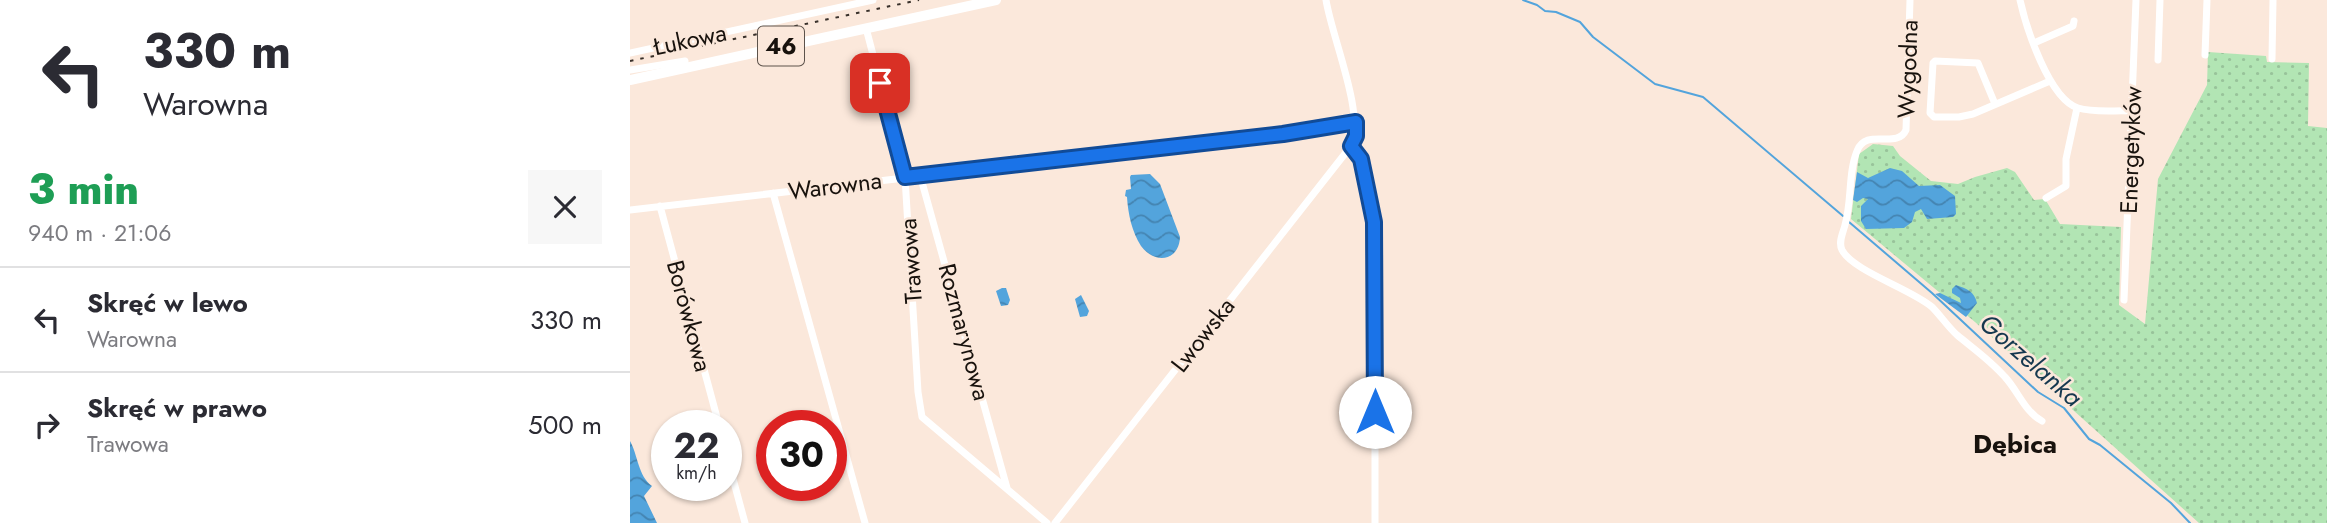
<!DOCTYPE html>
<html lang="pl">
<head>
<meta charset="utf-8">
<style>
	body { margin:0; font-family:Jost,sans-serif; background:#f7f7f7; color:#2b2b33; height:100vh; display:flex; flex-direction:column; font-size:26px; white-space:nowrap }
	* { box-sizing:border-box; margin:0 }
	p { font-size:23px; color:#7c7c81 }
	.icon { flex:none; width:38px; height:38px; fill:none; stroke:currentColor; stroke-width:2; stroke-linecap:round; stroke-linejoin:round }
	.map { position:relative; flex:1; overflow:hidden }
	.details { display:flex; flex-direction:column; background:#fff; width:630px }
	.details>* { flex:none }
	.hud { background:#fff; color:#2b2b33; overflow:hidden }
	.speed { position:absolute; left:21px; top:410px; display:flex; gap:14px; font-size:35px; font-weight:700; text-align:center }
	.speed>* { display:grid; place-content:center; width:91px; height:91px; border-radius:50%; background:#fff; box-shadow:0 2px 5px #0004; line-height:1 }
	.speed small { font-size:18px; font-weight:400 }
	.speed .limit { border:10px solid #d22; background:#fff; color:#111 }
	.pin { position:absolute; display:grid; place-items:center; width:60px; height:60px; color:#fff; margin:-30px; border-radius:14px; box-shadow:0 4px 10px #0006 }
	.me { position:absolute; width:77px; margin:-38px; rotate:0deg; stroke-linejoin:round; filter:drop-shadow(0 0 5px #0008) }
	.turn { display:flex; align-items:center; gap:24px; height:147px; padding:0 28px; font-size:32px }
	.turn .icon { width:91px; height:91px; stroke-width:2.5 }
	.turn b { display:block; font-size:49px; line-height:60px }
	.round { display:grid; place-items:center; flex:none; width:74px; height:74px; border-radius:0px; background:#f7f7f7 }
	.overview { display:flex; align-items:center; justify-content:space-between; height:119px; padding:0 28px }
	h1 { font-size:42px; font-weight:800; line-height:52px; color:#1e9e55 }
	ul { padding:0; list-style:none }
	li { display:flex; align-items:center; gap:21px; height:105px; padding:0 28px; border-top:2px solid #e1e1e2 }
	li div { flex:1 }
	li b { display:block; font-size:26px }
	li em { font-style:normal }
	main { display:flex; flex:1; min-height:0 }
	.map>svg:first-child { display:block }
	.grass { fill:url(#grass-dots) }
	.water { fill:url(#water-waves) }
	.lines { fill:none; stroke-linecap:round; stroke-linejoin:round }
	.stream { stroke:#53a4dc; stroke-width:2 }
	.street { stroke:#fff; stroke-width:7 }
	.primary { stroke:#fff; stroke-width:10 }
	.rail { stroke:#38302a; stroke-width:2; stroke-dasharray:3.5 7; stroke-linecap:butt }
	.route-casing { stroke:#114b97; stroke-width:18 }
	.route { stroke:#1a73e8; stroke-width:12 }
	.labels { text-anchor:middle; stroke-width:5; stroke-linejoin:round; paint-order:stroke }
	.shield { fill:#fbe8db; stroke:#5c524b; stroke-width:2 }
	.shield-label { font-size:23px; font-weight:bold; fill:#18120d }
	.street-label { font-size:24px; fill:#18120d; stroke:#fbe8db }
	.water-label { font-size:26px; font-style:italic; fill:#15384f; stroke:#fbe8db }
	.neighbourhood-label { font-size:26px; font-weight:bold; fill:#18120d; stroke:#fbe8db }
</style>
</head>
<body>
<main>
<section class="details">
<div class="hud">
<div class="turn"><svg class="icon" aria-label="left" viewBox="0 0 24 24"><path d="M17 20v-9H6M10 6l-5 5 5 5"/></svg><div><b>330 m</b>Warowna</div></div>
</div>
<div class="overview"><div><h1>3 min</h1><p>940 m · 21:06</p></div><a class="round"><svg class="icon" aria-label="close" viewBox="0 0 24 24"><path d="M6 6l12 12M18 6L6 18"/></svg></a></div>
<ul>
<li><svg class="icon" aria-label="left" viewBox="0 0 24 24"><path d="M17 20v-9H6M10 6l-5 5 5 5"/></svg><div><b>Skręć w lewo</b><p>Warowna</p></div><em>330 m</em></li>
<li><svg class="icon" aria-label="right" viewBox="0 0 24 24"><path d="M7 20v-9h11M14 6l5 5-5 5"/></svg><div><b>Skręć w prawo</b><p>Trawowa</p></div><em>500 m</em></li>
</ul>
</section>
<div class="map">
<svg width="1697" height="523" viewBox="0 0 1697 523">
	<defs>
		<pattern id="grass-dots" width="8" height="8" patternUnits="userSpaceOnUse" patternTransform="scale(1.75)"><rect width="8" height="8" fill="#b2e5b4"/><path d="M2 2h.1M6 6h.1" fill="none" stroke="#98c39a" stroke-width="1.8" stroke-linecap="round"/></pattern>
		<pattern id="water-waves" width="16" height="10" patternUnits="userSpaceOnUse" patternTransform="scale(1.75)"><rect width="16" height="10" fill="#53a4dc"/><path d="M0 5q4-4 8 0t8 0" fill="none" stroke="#4484b1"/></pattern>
	</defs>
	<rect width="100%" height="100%" fill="#fbe8db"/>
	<!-- grass -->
	<path class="grass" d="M1578 52 1636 56 1637 62 1679 63 1678 126 1697 128V523H1569L1345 322 1221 219 1229 154 1243 144 1263 146 1270 156 1301 181 1328 184 1345 177 1377 168 1385 172 1404 200 1415 199 1430 224 1491 227 1489 305 1515 324 1528 179 1577 85Z"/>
	<!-- water -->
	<path class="water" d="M1260 168 1272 171 1289 186 1310 185 1325 196 1326 214 1323 217 1297 219 1291 209 1285 212 1282 222 1274 228 1236 229 1231 221V206L1238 199 1233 198 1227 202 1223 200 1227 172 1238 178Z
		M520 174 530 184 550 237C549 262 524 264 511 246 502 232 498 214 497 197L495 196 496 190 501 189 500 177 501 175Z
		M1326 285C1337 289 1344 291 1347 303L1336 317 1305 294 1310 293 1331 303 1330 298 1322 293V289Z
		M372 288H376L380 300 378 305 371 306 366 291Z
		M451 295 459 311 457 316 450 317 445 299Z
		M0 441C8 455 8 476 22 486L14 496 27 523H0Z"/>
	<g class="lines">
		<!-- stream -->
		<path class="stream" d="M893 0 907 5 915 11 926 12 950 22 963 37 1025 84 1073 97 1213 216
			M1219 222 1302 293 1408 392 1434 408 1459 439 1470 445 1541 503 1560 523"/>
		<!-- street -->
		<path class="street" d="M1280 0 1276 130C1267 150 1236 127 1227 151 1218 173 1222 201 1215 225 1213 233 1208 242 1212 250 1223 271 1281 289 1302 307 1311 316 1318 327 1327 335 1344 349 1360 360 1375 377 1388 391 1395 412 1412 421
			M1390 0C1396 27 1419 99 1448 108 1464 113 1485 110 1502 111
			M236 28 275 177 288 392 292 417 417 523
			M1404 43 1443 26 1444 21
			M0 53 243 0
			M1575 55 1577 0
			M1642 59 1643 0
			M1528 60 1530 0
			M0 70 55 61
			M1365 104 1348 63 1305 61 1303 63 1300 113 1304 117H1329L1343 114 1420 81
			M721 146 731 159 745 222V523
			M290 175 377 488
			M143 193 235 523
			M1416 198 1436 186V159L1447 108
			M30 206 89 425
			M0 210 653 134 726 123
			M1494 300 1506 0
			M96 453 115 523
			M425 523 721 146C735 113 702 38 696 0"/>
		<!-- primary -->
		<path class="primary" d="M0 80 366 0"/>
		<!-- rail -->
		<path class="rail" d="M0 61 289 0"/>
	</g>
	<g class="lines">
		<!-- route casing -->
		<g class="route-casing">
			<path id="route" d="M250 83 275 177 653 134 726 122V136L721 146 731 159 744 222 745 412"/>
		</g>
		<!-- route -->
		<use href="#route" class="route"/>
	</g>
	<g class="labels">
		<!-- shield labels -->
		<rect class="shield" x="128" y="26.5" width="46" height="39" rx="5"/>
		<g class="shield-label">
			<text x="151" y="54">46</text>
		</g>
		<!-- street labels -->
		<g class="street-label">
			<text transform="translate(60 40) rotate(-12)" y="8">Łukowa</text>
			<text transform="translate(1278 69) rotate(-88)" y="8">Wygodna</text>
			<text transform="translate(1501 150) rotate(-88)" y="8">Energetyków</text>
			<text transform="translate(205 186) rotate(-7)" y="8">Warowna</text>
			<text transform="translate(281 261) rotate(-94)" y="8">Trawowa</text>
			<text transform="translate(59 316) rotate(75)" y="8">Borówkowa</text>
			<text transform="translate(334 332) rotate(75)" y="8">Rozmarynowa</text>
			<text transform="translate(573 335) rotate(-52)" y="8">Lwowska</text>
		</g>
		<!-- water labels -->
		<g class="water-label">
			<text transform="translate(1401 360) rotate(41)" y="9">Gorzelanka</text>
		</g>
		<!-- neighbourhood labels -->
		<g class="neighbourhood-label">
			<text x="1385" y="453">Dębica</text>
		</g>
	</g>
</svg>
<div class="speed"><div>22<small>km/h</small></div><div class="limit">30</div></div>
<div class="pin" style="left:250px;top:83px;background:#d93025"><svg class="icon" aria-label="arrive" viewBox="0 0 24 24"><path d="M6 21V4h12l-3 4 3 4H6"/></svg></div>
<svg class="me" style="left:745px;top:412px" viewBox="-20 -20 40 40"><circle r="19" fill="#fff"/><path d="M0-13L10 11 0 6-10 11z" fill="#1a73e8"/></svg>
</div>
</main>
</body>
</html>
